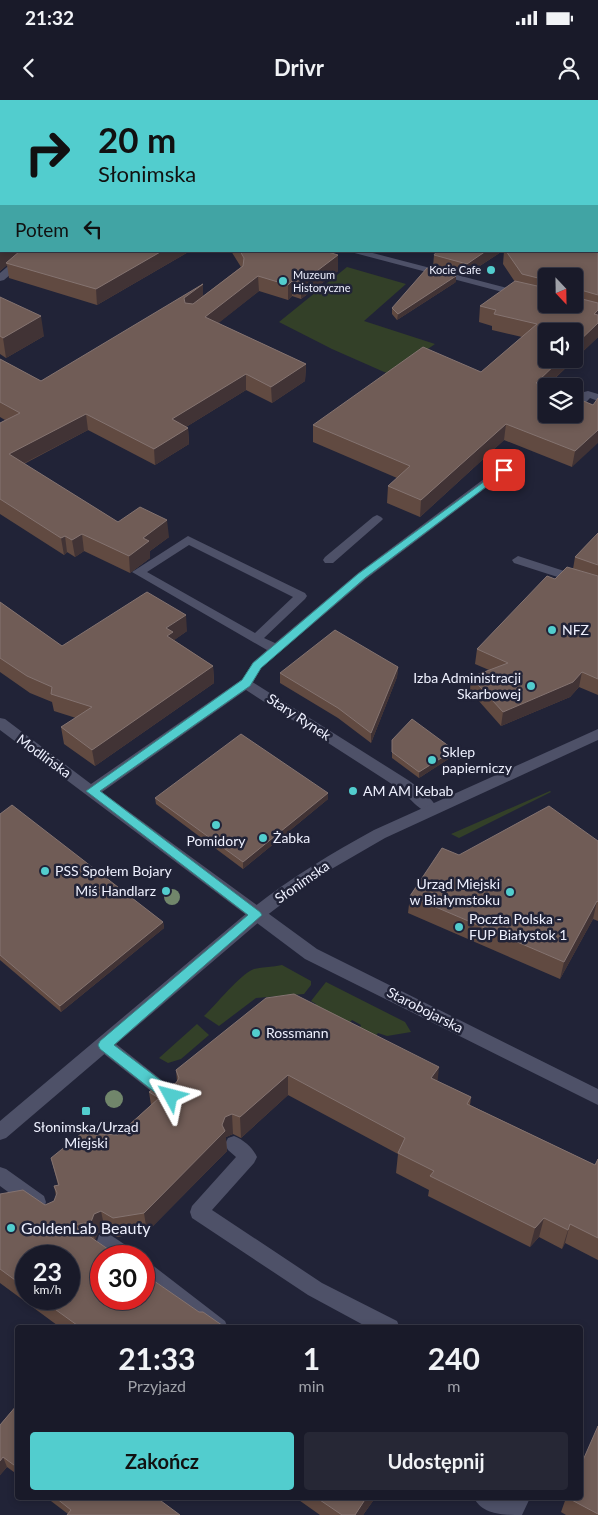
<!DOCTYPE html>
<html lang="pl">
<head>
<meta charset="utf-8">
<style>
	body { margin:0; font-family:Lato,sans-serif; background:#262735; color:#f1f3f6; height:100vh; display:flex; flex-direction:column; font-size:19px; white-space:nowrap }
	* { box-sizing:border-box; margin:0 }
	p { font-size:16px; color:#9fa1a8 }
	.icon { flex:none; width:28px; height:28px; fill:none; stroke:currentColor; stroke-width:2; stroke-linecap:round; stroke-linejoin:round }
	.map { position:relative; flex:1; overflow:hidden }
	.side { position:absolute; left:15px; top:1225px; width:568px; height:175px; display:flex; flex-direction:column; background:#191a29; border-radius:5px; box-shadow:0 2px 8px #0003,0 0 0 1px #373846 }
	.side>* { flex:none }
	.top-card { position:absolute; left:0px; top:0px; width:599px; height:152px; box-shadow:0 2px 8px #0003,0 0 0 1px #373846; background:#52cdce; color:#111; overflow:hidden }
	.needle { width:32px; rotate:158deg }
	.controls { position:absolute; left:538px; top:168px; display:grid; gap:10px }
	.controls a { display:grid; place-items:center; width:45px; height:45px; border-radius:5px; background:#191a29; box-shadow:0 2px 8px #0003,0 0 0 1px #373846; font-size:25px }
	.speed { position:absolute; left:15px; top:1145px; display:flex; gap:10px; font-size:25px; font-weight:700; text-align:center }
	.speed>* { display:grid; place-content:center; width:65px; height:65px; border-radius:50%; background:#191a29; box-shadow:0 2px 8px #0003,0 0 0 1px #373846; line-height:1 }
	.speed small { font-size:12px; font-weight:400 }
	.speed .limit { border:8px solid #d22; background:#fff; color:#111 }
	.pin { position:absolute; display:grid; place-items:center; width:42px; height:42px; color:#fff; margin:-21px; border-radius:10px; box-shadow:0 2px 8px #0006 }
	.me { position:absolute; width:55px; margin:-28px; rotate:308deg; stroke-linejoin:round; filter:drop-shadow(0 0 4px #0008) }
	.turn { display:flex; align-items:center; gap:18px; height:105px; padding:0 15px; font-size:22px }
	.turn .icon { width:65px; height:65px; stroke-width:2.5 }
	.turn b { display:block; font-size:35px; line-height:42px }
	.then { display:flex; align-items:center; height:48px; padding:0 15px; background:#0003; gap:10px; font-size:19px }
	.eta { display:flex; justify-content:space-evenly; align-items:center; height:85px; text-align:center }
	.eta b { font-size:30px; font-weight:700; line-height:35px }
	.button { display:flex; gap:10px; margin-top:auto; padding:10px 15px }
	.button a { flex:1; height:58px; border-radius:5px; background:#52cdce; color:#111; font-size:20px; font-weight:700; line-height:58px; text-align:center }
	.button a+a { background:#262735; color:#f1f3f6 }
	.status { display:flex; justify-content:space-between; align-items:center; height:35px; padding:0 25px; background:#191a29; direction:ltr }
	.status svg { height:14px; fill:currentColor }
	header { display:flex; justify-content:space-between; align-items:center; height:65px; padding:0 15px; background:#191a29; font-size:22px; font-weight:700 }
	.map>svg:first-child { display:block }
	.green { fill:#334028 }
	.lines { fill:none; stroke-linecap:round; stroke-linejoin:round }
	.lane { fill:#4e5168; fill-rule:evenodd }
	.street { fill:#4e5168; fill-rule:evenodd }
	.secondary { fill:#4e5168; fill-rule:evenodd }
	.tree { fill:#71866b }
	.wall { fill:#614a41; fill-rule:evenodd }
	.shaded-wall { fill:#413335 }
	.building { fill:#705c56; stroke:#847370 }
	.route { fill:#52cdce; stroke:#358586 }
	.poi-dot { fill:#52cdce; stroke:#212337; stroke-width:2 }
	.labels { text-anchor:middle; stroke-width:5; stroke-linejoin:round; paint-order:stroke }
	.far-poi-label { font-size:11px; fill:#eef0fe; stroke:#212337; text-anchor:end }
	.poi-label { font-size:14px; fill:#eef0fe; stroke:#212337; text-anchor:start }
	.street-label { font-size:14px; fill:#eef0fe; stroke:#212337 }
	.near-poi-label { font-size:16px; fill:#eef0fe; stroke:#212337; text-anchor:start }
</style>
</head>
<body>
<div class="status"><b>21:32</b><svg viewBox="0 0 49 12"><path d="M0 12V9h3v3zM5 12V6h3v6zM10 12V3h3v9zM15 12V0h3v12zM26 1h20v11H26zM47 4h2v5h-2z"/></svg></div>
<header><svg class="icon" aria-label="back" viewBox="0 0 24 24"><path d="M15 5l-7 7 7 7"/></svg>Drivr<svg class="icon" aria-label="person" viewBox="0 0 24 24"><circle cx="12" cy="8" r="4"/><path d="M4 21q1-7 8-7t8 7"/></svg></header>
<div class="map">
<svg width="598" height="1415" viewBox="0 0 598 1415">
	<rect width="100%" height="100%" fill="#212337"/>
	<!-- green -->
	<path class="green" d="M347 167 406 184 364 221 435 244 391 275 332 249 279 222Z
		M550 691 551 692 459 738 451 734Z
		M282 865 311 881V885L304 894 256 898 219 926 204 916C216 905 240 874 254 869 263 867 273 867 282 865Z
		M326 882 405 922 411 932 387 936 378 933 372 941 357 933 361 925 352 920 345 927 311 911 316 904 311 901Z
		M197 924 209 935 181 959 168 963 159 958Z"/>
	<g class="lines">
		<!-- lane -->
		<path class="lane" d="M588 291 598 294V301L590 298 578 311 574 312V303L584 292Z
			M504 366 508 367 510 369 508 371 366 479 261 568 251 586H241L240 583 253 562 267 550 132 472 188 436 305 493 307 496 305 499 264 538 275 543 358 473 500 367ZM189 445 293 497 255 533 147 472Z
			M377 415 381 417 383 419 381 421 333 463H325L323 460 325 457 373 417Z
			M518 456 598 482V490L514 463 512 460Z"/>
		<!-- street -->
		<path class="street" d="M26 151H38L4 180 0 181V173Z
			M246 578 408 680C419 688 431 697 438 709L435 713C423 717 408 695 398 688L246 590 102 692 317 849 598 989V1005L305 859 0 630V618L5 619 91 684 241 580Z
			M105 938 111 940 177 992 180 997 177 1002 171 1005 165 1002 99 950 96 945 99 940Z
			M234 1036C244 1040 253 1048 257 1057L254 1063 212 1110 322 1183 397 1221 400 1228H369L308 1195 192 1118 190 1112 192 1106 236 1057 228 1050 225 1044 228 1038Z
			M0 1067 6 1069 44 1096 46 1102 44 1108 37 1110 30 1108 0 1086Z
			M106 1132 133 1150 135 1156C119 1156 104 1158 97 1141L99 1135Z
			M144 1161 151 1164 225 1221 228 1228H202L144 1182Z
			M474 1398H502L506 1401 508 1398H530L522 1415C503 1415 483 1415 474 1398Z"/>
		<!-- secondary -->
		<path class="secondary" d="M347 151H365L546 198 548 204Z
			M598 629V640L385 738 316 778 266 816 6 1038 0 1040V1021L254 807C292 777 332 753 374 730Z"/>
	</g>
	<!-- trees -->
	<g class="tree">
		<circle cx="172" cy="797" r="8"/>
		<circle cx="114" cy="999" r="9"/>
	</g>
	<!-- wall -->
	<path class="wall" d="M23 0 1 151H190L97 205 9 178 7 165 0 171V6Z
		M598 27V237L546 287 593 305 572 367 504 340 420 417 387 403 388 386 397 378 313 342V325L481 272 522 237 492 230V226L479 222 480 206 515 182 503 164 504 151H598ZM546 176H574V204H546Z
		M231 151H325L338 155V171L301 199 292 196 288 200 259 191 218 223 306 264 305 281 272 303 246 290 186 327 188 328 189 344 155 365 88 330 24 364 118 422 169 437 150 451V458L130 473 84 451 75 457 67 452 64 455 0 414V323L5 320 0 317V259L41 281 203 196 241 167Z
		M501 152 466 175 433 167 434 155Z
		M456 182 397 220 392 214V208Z
		M0 197 44 236 6 258 0 254Z
		M598 433V595L579 587 570 597 501 626 470 591 471 577 489 570 475 564 477 549 555 479 573 469 575 457Z
		M0 502 62 546 187 531 174 540 213 566 214 583 95 666 64 644 61 627 76 618 54 611 52 602 30 593 0 572Z
		M398 567 397 577 371 643 338 618 280 583V573Z
		M392 640 453 656 419 678 392 658Z
		M328 693V699L243 769 156 704 155 698Z
		M0 714 163 822 164 828 61 912 0 860Z
		M598 741V821L593 819 560 879 408 813 410 796 459 755Z
		M176 970 437 981 471 997 470 1005 595 1065 598 1059V1160L565 1143 562 1149 539 1137 530 1147 428 1096 429 1090 396 1073 398 1054 288 995 241 1038 233 1034 226 1037V1039L227 1051 147 1132 117 1137 105 1130 98 1133 95 1140 199 1212 226 1228H61L0 1183V1094L45 1105 54 1101 56 1096 54 1086 58 1085 51 1058 118 1035 151 1005 149 992 176 983 177 981ZM26 1156 69 1199H26Z
		M17 1305 18 1375 7 1367 0 1375V1325Z
		M598 1326V1415H566L561 1412 566 1398H580Z
		M47 1398H157L68 1414Z
		M296 1398H375L363 1415H320Z"/>
	<!-- shaded-wall -->
	<path class="shaded-wall" d="M446 0H461L460 1H445Z
		M2 151H23L6 163 7 165 0 171V153Z
		M162 151H190L97 205 96 189Z
		M486 151H501V152L466 175 467 164Z
		M338 155V171L301 199V183Z
		M258 176 259 191 206 233 205 217Z
		M456 176V182L397 220 398 214Z
		M292 181V196L288 200V185Z
		M203 184V199L185 214 184 198Z
		M598 210V237L533 299 536 283 561 259H574V246Z
		M41 216 44 236 6 258 3 238Z
		M306 264 305 281 272 303 271 287Z
		M246 274V290L173 335 172 319Z
		M86 314 88 330 11 370 9 354Z
		M506 324 504 340 420 417 421 400Z
		M188 328 189 344 155 365 154 349Z
		M598 330V343L572 367 575 351Z
		M167 420 169 437 150 451V458L130 473 129 456 143 438Z
		M82 434 84 451 75 457 72 440Z
		M65 436 67 452 64 455 61 438Z
		M186 515 187 531 173 541 168 553 166 528Z
		M213 566 214 583 95 666 92 650Z
		M398 567 397 577 371 643V633Z
		M582 572 579 587 570 597 501 626 503 612Z
		M454 650 453 656 419 678V672Z
		M328 693V699L243 769V762Z
		M597 801 593 819 560 879 564 862Z
		M163 822 164 828 61 912 60 906Z
		M439 967 437 987 431 978Z
		M288 975V995L241 1038 240 1017Z
		M232 1014 233 1034 226 1037V1039L227 1051 147 1132 144 1113 222 1025 225 1017Z
		M101 1111 105 1130 98 1133 95 1141 91 1122 94 1114Z
		M544 1118 539 1137 530 1147 535 1128Z
		M570 1124 565 1143 562 1149 568 1130Z
		M3 1357 7 1367 0 1375V1361Z
		M366 1398H375L363 1415H355Z"/>
	<!-- building -->
	<path class="building" d="M0 0H23L28 1H1V151H2L0 153V50H1V44L0 43V6L1 5Z
		M336 0H446L445 1H334Z
		M598 27V195L574 188V176H546V180L522 174 506 151H598Z
		M20 151H162L96 189 6 163Z
		M240 151H325L338 155 301 183 292 181 288 185 258 176 205 217 306 264 271 287 246 274 172 319 188 328 154 349 86 314 9 354 118 422 140 407 167 420 143 438 149 441 129 456 82 434 72 440 65 436 61 438 0 399V323L20 313 0 302V259L41 281 203 184 184 198 185 203 193 204 243 166 244 158Z
		M437 151H486L467 164 434 155Z
		M427 168 456 176 398 214 392 208Z
		M515 181 546 188V204H574V197L598 203V210L594 214 598 215V223L574 246V231H546V259H561L536 283 546 287V314H574V297L593 305 598 298V330L575 351 506 324 421 400 388 386 410 366 313 325 423 247 481 272 537 224 494 214 496 210 480 206Z
		M0 197 41 216 3 238 0 236Z
		M598 433V465L575 457Z
		M567 467 598 476V579L582 572 573 582 503 612 471 577 508 563 477 549 547 476 555 479Z
		M147 492 186 515 166 528 173 532 167 536 213 566 92 650 61 627 92 607 51 594 52 587 27 576 0 558V502L62 546Z
		M335 530 398 567 371 633 338 608 280 573Z
		M412 619 454 650 419 672 392 652V640Z
		M241 634 328 693 243 762 155 698Z
		M12 705 163 822 60 906 0 855V714Z
		M549 706 598 741V802L597 801 564 862 410 796 442 748 459 755Z
		M294 894 439 967 431 978 471 997 467 1004 595 1065 598 1059V1138L570 1124 568 1130 544 1118 535 1128 430 1076 434 1071 398 1053 405 1038 288 975 240 1017 232 1014 225 1017 222 1025 225 1031 144 1113 113 1118 101 1111 94 1114 91 1122 73 1125 118 1156H101V1199H144V1174L199 1212H203L226 1228H81L41 1199H69V1156H26V1188L0 1169V1094L23 1090 45 1105 54 1101 57 1093 54 1086 59 1085 51 1058 82 1033 118 1035 159 998 149 992 161 983 168 986 176 983 179 978 176 970 266 898Z
		M17 1305H18V1368L3 1357 0 1361V1325Z
		M598 1326V1414L568 1398H580V1367Z
		M56 1398H157L180 1415H67L71 1410Z
		M317 1398H366L355 1415H342Z"/>
	<!-- route -->
	<path class="route" d="M504 367 508 370 507 371 365 478 261 568 250 586 100 691 260 812 262 815 114 945 176 992 178 996 176 1001 171 1002 166 1001 100 949 98 945 100 941 248 815 86 691 242 580 253 563 358 474Z"/>
	<!-- markers -->
	<g class="poi-dot">
		<circle cx="491" cy="170" r="5"/>
		<circle cx="283" cy="181" r="5"/>
		<circle cx="552" cy="530" r="5"/>
		<circle cx="531" cy="586" r="5"/>
		<circle cx="432" cy="660" r="5"/>
		<circle cx="353" cy="691" r="5"/>
		<circle cx="216" cy="725" r="5"/>
		<circle cx="263" cy="738" r="5"/>
		<circle cx="45" cy="771" r="5"/>
		<circle cx="166" cy="791" r="5"/>
		<circle cx="510" cy="792" r="5"/>
		<circle cx="459" cy="827" r="5"/>
		<circle cx="256" cy="933" r="5"/>
		<rect x="81" y="1006" width="10" height="10" rx="2.5"/>
		<circle cx="11" cy="1128" r="5"/>
	</g>
	<g class="labels">
		<!-- far-poi labels -->
		<g class="far-poi-label">
			<text x="481" y="174">Kocie Cafe</text>
			<text x="293" y="179" text-anchor="start">Muzeum<tspan x="293" dy="13">Historyczne</tspan></text>
		</g>
		<!-- poi labels -->
		<g class="poi-label">
			<text x="562" y="535">NFZ</text>
			<text x="521" y="583" text-anchor="end">Izba Administracji<tspan x="521" dy="16">Skarbowej</tspan></text>
			<text x="442" y="657">Sklep<tspan x="442" dy="16">papierniczy</tspan></text>
			<text x="363" y="696">AM AM Kebab</text>
			<text x="273" y="743">Żabka</text>
			<text x="216" y="746" text-anchor="middle">Pomidory</text>
			<text x="55" y="776">PSS Społem Bojary</text>
			<text x="500" y="789" text-anchor="end">Urząd Miejski<tspan x="500" dy="16">w Białymstoku</tspan></text>
			<text x="156" y="796" text-anchor="end">Miś Handlarz</text>
			<text x="469" y="824">Poczta Polska -<tspan x="469" dy="16">FUP Białystok 1</tspan></text>
			<text x="266" y="938">Rossmann</text>
			<text x="86" y="1032" text-anchor="middle">Słonimska/Urząd<tspan x="86" dy="16">Miejski</tspan></text>
		</g>
		<!-- street labels -->
		<g class="street-label">
			<text transform="translate(299 617) rotate(33)" y="5">Stary Rynek</text>
			<text transform="translate(44 656) rotate(36)" y="5">Modlińska</text>
			<text transform="translate(302 782) rotate(-35)" y="5">Słonimska</text>
			<text transform="translate(425 910) rotate(27)" y="5">Starobojarska</text>
		</g>
		<!-- near-poi labels -->
		<g class="near-poi-label">
			<text x="21" y="1134">GoldenLab Beauty</text>
		</g>
	</g>
</svg>
<div class="controls">
<a><svg class="needle" viewBox="-14 -14 28 28"><path d="M0-13l5 13h-10z" fill="#e53935"/><path d="M0 13l5-13h-10z" fill="#9fa1a8"/></svg></a>
<a><svg class="icon" aria-label="sound" viewBox="0 0 24 24"><path d="M4 9h4l5-4v14l-5-4H4zM17 9q2 3 0 6"/></svg></a>
<a><svg class="icon" aria-label="layers" viewBox="0 0 24 24"><path d="M12 4l9 5-9 5-9-5zM3 14l9 5 9-5"/></svg></a>
</div>
<div class="speed"><div>23<small>km/h</small></div><div class="limit">30</div></div>
<div class="pin" style="left:504px;top:370px;background:#d93025"><svg class="icon" aria-label="arrive" viewBox="0 0 24 24"><path d="M6 21V4h12l-3 4 3 4H6"/></svg></div>
<svg class="me" style="left:171px;top:996px" viewBox="-20 -20 40 40"><path d="M0-17L14 15 0 8-14 15z" fill="#52cdce" stroke="#fff" stroke-width="4"/></svg>
<div class="top-card">
<div class="turn"><svg class="icon" aria-label="right" viewBox="0 0 24 24"><path d="M7 20v-9h11M14 6l5 5-5 5"/></svg><div><b>20 m</b>Słonimska</div></div>
<div class="then">Potem<svg class="icon" aria-label="left" viewBox="0 0 24 24"><path d="M17 20v-9H6M10 6l-5 5 5 5"/></svg></div>
</div>
<section class="side">
<div class="eta">
<div><b>21:33</b><p>Przyjazd</p></div>
<div><b>1</b><p>min</p></div>
<div><b>240</b><p>m</p></div>
</div>
<div class="button"><a>Zakończ</a><a>Udostępnij</a></div>
</section>
</div>
</body>
</html>
